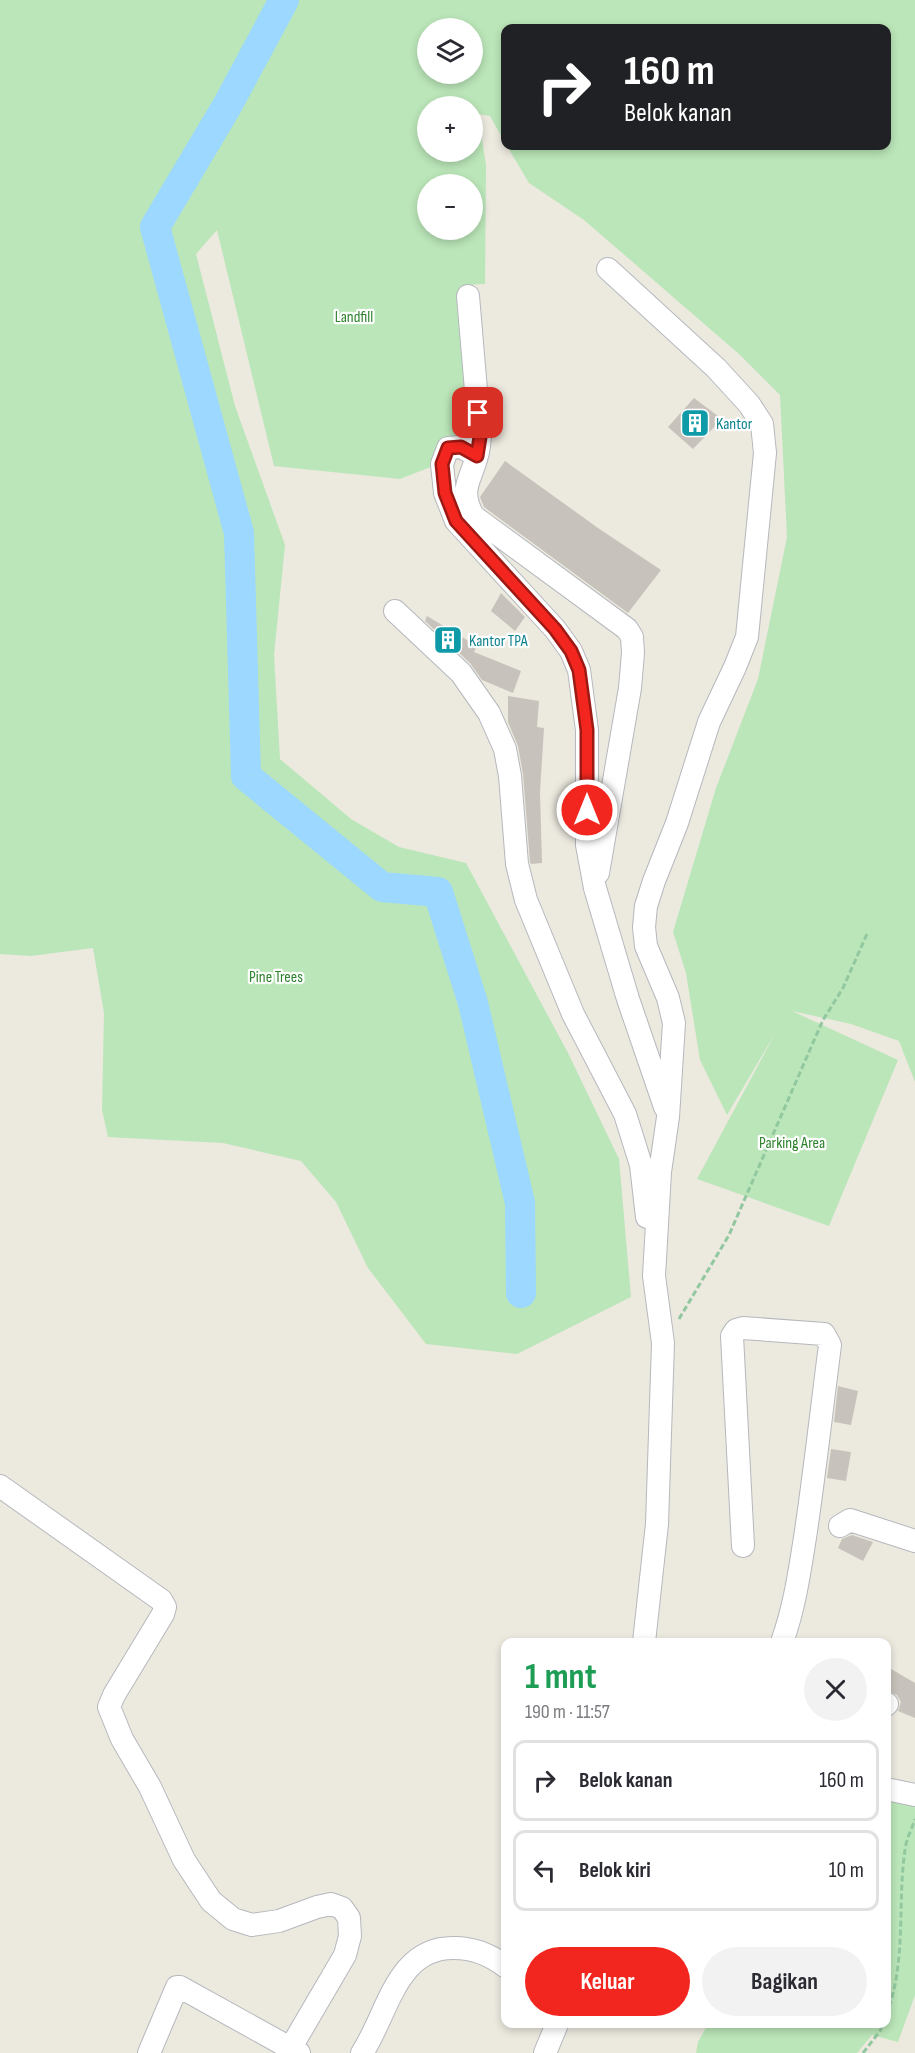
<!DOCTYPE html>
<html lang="id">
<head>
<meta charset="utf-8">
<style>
	body { margin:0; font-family:"Sofia Sans Condensed",sans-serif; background:#f2f2f3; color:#2b2b33; height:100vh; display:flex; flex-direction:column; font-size:22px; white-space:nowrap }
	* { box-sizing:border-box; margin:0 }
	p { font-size:20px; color:#7c7c81 }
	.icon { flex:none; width:33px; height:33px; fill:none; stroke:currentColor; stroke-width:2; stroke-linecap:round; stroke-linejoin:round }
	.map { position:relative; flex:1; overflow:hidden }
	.sheet { position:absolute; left:501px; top:1638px; width:390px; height:390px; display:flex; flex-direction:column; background:#fff; border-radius:12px; box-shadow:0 3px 9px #0003 }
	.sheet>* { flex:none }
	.top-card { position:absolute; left:501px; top:24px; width:390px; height:126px; border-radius:12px; box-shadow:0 3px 9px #0003; background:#202124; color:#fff; overflow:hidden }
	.buttons { position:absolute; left:417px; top:18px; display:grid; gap:12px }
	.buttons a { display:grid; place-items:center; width:66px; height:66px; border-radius:50%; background:#fff; box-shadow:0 3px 9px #0003; font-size:30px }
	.pin { position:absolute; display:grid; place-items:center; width:51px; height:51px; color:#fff; margin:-26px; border-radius:12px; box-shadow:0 3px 9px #0006 }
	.me { position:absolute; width:66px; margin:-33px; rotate:0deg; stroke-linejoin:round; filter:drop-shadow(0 0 4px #0008) }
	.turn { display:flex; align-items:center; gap:21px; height:126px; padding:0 24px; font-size:27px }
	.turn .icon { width:78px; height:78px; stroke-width:2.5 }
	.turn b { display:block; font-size:42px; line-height:51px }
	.round { display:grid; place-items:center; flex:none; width:63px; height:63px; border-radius:32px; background:#f2f2f3 }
	.head { display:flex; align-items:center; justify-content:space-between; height:102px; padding:0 24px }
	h1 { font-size:36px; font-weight:700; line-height:45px; color:#1e9e55 }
	.cta { display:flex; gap:12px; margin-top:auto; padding:12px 24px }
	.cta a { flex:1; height:69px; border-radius:36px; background:#f2261f; color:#fff; font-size:24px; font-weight:700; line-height:69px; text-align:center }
	.cta a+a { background:#f2f2f3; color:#2b2b33 }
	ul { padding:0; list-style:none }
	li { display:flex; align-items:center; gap:18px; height:81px; margin:0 12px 9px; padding:0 12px; border:3px solid #e1e1e2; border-radius:12px }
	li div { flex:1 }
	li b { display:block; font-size:22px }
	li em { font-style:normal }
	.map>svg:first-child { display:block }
	.green { fill:#bbe6b9; fill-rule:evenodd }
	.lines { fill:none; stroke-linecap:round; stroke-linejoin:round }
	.river { stroke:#9cd8ff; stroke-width:30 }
	.building { fill:#c7c3bc }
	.minor-casing { stroke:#b5b8bd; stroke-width:24 }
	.path { stroke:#92c89f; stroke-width:3; stroke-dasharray:6 3; stroke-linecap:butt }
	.minor { stroke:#fff; stroke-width:22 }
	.route-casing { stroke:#9d1914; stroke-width:15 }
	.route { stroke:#f2261f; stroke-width:10 }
	.labels { text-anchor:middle; stroke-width:4.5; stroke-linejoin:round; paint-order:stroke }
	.park-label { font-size:16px; fill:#2e822e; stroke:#fff }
	.culture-label { font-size:16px; fill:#0d838f; stroke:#fff; text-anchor:start }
</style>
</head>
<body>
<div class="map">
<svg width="915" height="2053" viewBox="0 0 915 2053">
	<rect width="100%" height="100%" fill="#ece9df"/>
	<!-- green -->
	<path class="green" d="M0 0H915V1082L899 1041 851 1024 792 1011 898 1060 829 1226 697 1179 776 1032 727 1115 700 1060 686 973 673 932 716 788 758 679 787 537 780 395 739 354 584 220 529 183 507 146H886V28H506L505 143 490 116 478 114 486 165 485 284 463 285 479 436 462 445 441 463 400 479 274 466 217 230 196 254 235 406 285 545 274 655 280 759 351 819 399 847 466 863 568 1053 619 1159 631 1297 517 1354 426 1344 368 1268 336 1202 301 1161 223 1143 108 1137 102 1110 104 1013 93 948 31 956 0 954ZM428 28H472V74H428ZM428 106H472V152H428ZM428 184H472V230H428Z
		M887 1799 915 1805V1995L898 2042 872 2035 857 2053H696L698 2042 708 2024H886Z"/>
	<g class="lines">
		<!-- river -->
		<path class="river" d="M284 0 227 106 155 227 239 533 246 776 382 887 438 892 473 1003 520 1203 521 1293"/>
	</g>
	<!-- building -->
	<path class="building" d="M694 398 722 419 693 449 668 427Z
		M505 461 598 528 661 570 628 613 484 507 480 497Z
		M501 593 525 617 515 631 491 611Z
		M427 616 477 646 474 652 521 671 513 693 482 680 470 663 425 621Z
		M508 696 539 701 537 727 544 728 540 792 542 863 531 864 530 862 523 774 518 746 508 722Z
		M838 1386 858 1391 851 1425 834 1422Z
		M831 1449 851 1452 846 1481 827 1478Z
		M852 1535 873 1542 863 1561 838 1548 842 1539Z
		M886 1666 915 1683V1718L898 1711 901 1702 897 1695 886 1691Z"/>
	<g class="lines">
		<!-- minor casing -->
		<g class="minor-casing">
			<path id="minor" d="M608 269 716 368 749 404 762 424 765 453 747 637 735 667 709 722 677 823 654 881 646 906 644 927 646 946 668 998 674 1023 668 1117 660 1172 654 1276 663 1343 657 1524 644 1642
				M468 296 480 437C479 443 479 450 477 456 470 482 459 489 473 516L627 629 632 637 633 653 630 688 598 873
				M477 456 461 447 448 448 442 464 445 493 456 521 555 629 571 651 579 670 587 730V845L595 888 628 999 665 1107
				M395 611 461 673 489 713 505 749 510 776 517 864 526 900 573 1014 625 1114 641 1165 647 1217
				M0 1486 161 1600 165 1607 163 1614 114 1695 109 1707 122 1739 150 1787 184 1860 211 1901 233 1919 252 1925 279 1921 317 1907 331 1904 342 1908 349 1918 350 1936 345 1955 290 2049
				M840 1526 850 1520 915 1541
				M743 1546 732 1336 736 1330 743 1328 824 1334 830 1345C822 1407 815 1469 806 1531 800 1569 795 1606 782 1642
				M886 1705 887 1704
				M886 1789 915 1795
				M149 2053 177 1987H180L299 2053
				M362 2053C388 2014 396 1947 454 1948 473 1948 491 1955 506 1967
				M545 2053 557 2024"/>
		</g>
		<!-- path -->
		<path class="path" d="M679 1319 729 1235 823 1020 843 988 867 934
			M886 2015C907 1963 897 1904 905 1850 906 1839 912 1829 915 1819
			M863 2053 880 2031 883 2024"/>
		<!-- minor -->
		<use href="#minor" class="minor"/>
	</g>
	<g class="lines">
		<!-- route casing -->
		<g class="route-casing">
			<path id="route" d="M478 413 480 437 477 456 461 447 448 448 442 464 445 493 456 521 555 629 571 651 579 670 587 730V810"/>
		</g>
		<!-- route -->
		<use href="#route" class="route"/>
	</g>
	<!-- icons -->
	<defs>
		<g id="building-square" transform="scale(1.5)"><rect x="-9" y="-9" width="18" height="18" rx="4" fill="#0f9aa8" stroke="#fff"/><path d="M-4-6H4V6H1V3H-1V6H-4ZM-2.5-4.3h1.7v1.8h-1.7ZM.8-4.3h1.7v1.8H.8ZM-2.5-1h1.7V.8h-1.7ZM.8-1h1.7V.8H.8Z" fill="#fff"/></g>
	</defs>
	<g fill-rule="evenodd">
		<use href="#building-square" x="695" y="423"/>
		<use href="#building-square" x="448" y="640"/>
	</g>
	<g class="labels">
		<!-- park labels -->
		<g class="park-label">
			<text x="354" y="322">Landfill</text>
			<text x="276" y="982">Pine Trees</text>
			<text x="792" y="1148">Parking Area</text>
		</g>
		<!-- culture labels -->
		<g class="culture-label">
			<text x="716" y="429">Kantor</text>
			<text x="469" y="646">Kantor TPA</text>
		</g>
	</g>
</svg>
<div class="buttons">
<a><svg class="icon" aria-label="layers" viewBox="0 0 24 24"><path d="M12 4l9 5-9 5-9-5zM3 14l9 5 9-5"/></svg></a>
<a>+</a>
<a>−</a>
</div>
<div class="pin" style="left:478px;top:413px;background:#d93025"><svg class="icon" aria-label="arrive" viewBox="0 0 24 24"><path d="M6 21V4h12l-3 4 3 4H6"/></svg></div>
<svg class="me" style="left:587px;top:810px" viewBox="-20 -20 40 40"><circle r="17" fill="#f2261f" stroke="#fff" stroke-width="3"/><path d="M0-11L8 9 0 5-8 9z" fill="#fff"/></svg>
<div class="top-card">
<div class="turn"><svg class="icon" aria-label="right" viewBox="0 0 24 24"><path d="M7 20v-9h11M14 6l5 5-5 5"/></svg><div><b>160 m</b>Belok kanan</div></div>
</div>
<section class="sheet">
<div class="head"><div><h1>1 mnt</h1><p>190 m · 11:57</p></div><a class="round"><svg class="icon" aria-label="close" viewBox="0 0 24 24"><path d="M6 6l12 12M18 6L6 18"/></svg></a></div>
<ul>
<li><svg class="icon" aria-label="right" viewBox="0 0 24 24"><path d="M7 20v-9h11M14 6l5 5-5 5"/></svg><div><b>Belok kanan</b></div><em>160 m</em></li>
<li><svg class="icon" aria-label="left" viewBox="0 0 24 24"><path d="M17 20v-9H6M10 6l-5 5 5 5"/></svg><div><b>Belok kiri</b></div><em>10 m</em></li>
</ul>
<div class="cta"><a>Keluar</a><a>Bagikan</a></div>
</section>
</div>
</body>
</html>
